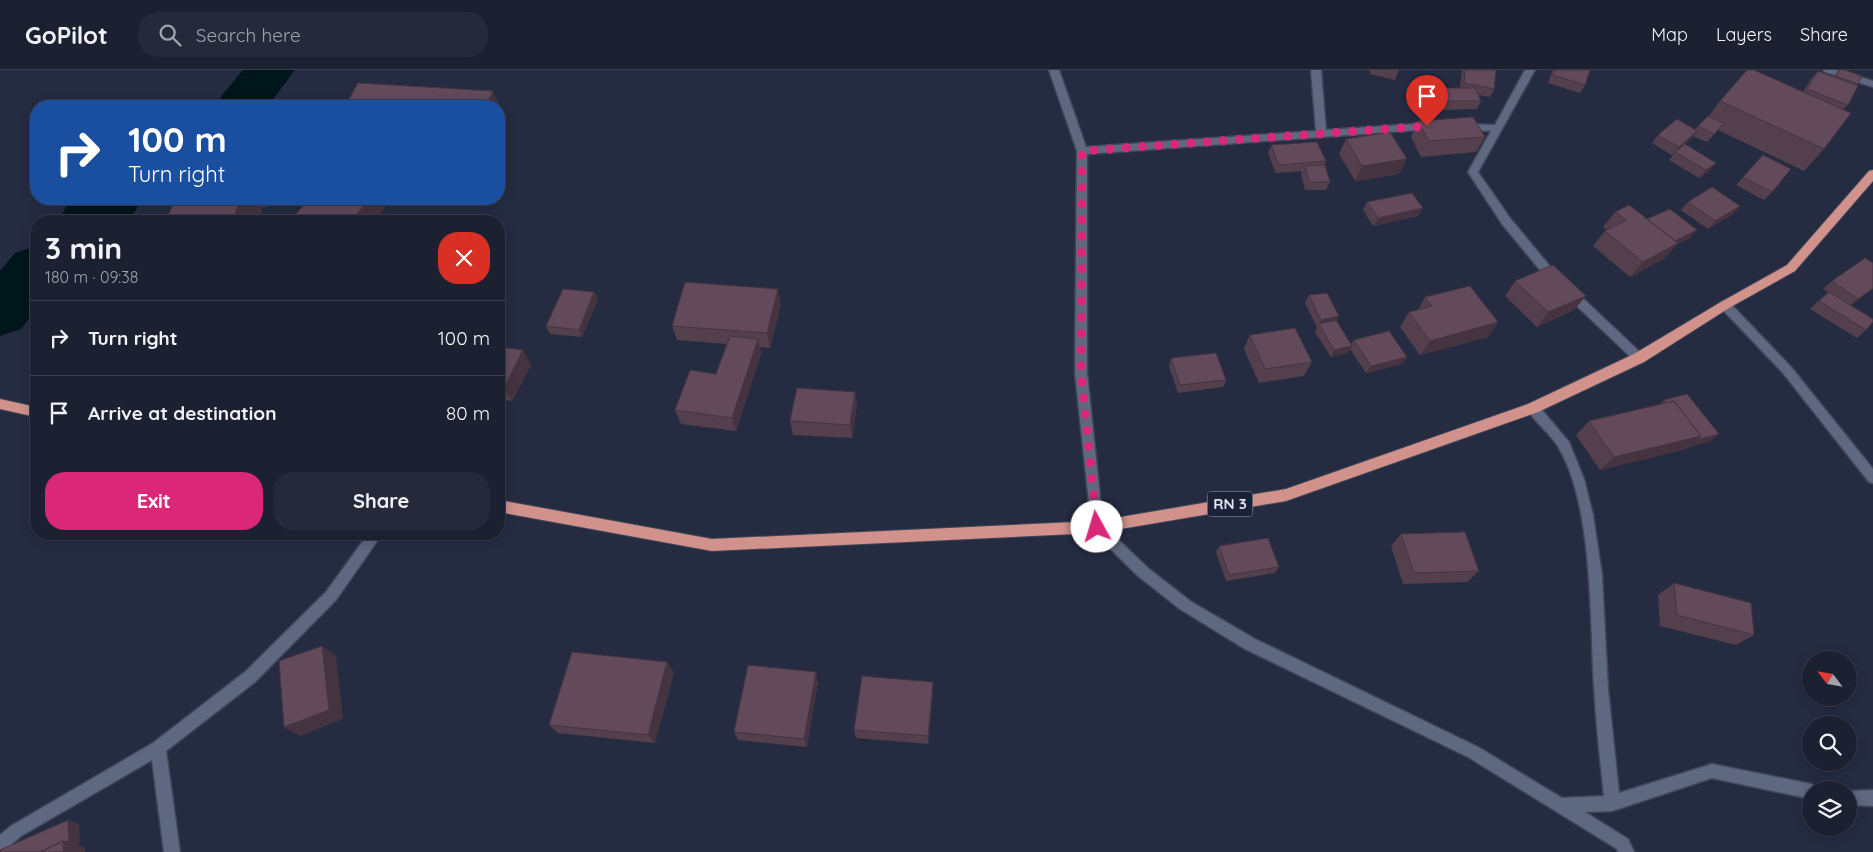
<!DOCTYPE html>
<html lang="en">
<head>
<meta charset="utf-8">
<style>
	body { margin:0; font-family:Quicksand,sans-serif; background:#25293a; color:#f1f3f6; height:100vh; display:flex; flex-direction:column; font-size:19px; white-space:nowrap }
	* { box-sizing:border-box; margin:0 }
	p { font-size:16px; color:#a0a3ac }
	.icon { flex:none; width:28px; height:28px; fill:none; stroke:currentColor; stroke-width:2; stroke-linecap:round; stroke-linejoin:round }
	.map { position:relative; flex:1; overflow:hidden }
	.drawer { position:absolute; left:30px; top:145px; width:475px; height:325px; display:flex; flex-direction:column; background:#1c2132; border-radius:20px; box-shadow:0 2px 12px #0003,0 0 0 1px #3a3e4d }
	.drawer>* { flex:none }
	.hud { position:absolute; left:30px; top:30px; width:475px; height:105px; border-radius:20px; box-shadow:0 2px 12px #0003,0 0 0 1px #3a3e4d; background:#1a4fa0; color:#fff; overflow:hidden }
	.needle { width:32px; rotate:301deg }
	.buttons { position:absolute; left:1802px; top:581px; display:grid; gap:10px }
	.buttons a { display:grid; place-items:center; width:55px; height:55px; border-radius:50%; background:#1c2132; box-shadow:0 2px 12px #0003,0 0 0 1px #3a3e4d; font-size:25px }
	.pin { position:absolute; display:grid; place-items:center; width:42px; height:42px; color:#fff; margin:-51px -21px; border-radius:50% 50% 50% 0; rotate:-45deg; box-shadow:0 0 5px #0007 }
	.pin .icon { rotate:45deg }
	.me { position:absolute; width:55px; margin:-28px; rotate:354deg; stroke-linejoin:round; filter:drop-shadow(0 0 4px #0008) }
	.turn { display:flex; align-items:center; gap:18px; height:105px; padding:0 15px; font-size:22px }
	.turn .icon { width:65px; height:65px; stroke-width:2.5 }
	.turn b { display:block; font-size:35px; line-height:42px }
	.round { display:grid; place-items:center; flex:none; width:52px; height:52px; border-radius:20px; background:#25293a }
	.summary { display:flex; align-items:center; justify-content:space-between; height:85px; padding:0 15px }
	h1 { font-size:30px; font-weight:700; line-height:38px }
	.button { display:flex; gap:10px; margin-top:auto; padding:10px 15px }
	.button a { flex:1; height:58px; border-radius:20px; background:#db2777; color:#fff; font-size:20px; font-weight:700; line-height:58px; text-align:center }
	.button a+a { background:#25293a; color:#f1f3f6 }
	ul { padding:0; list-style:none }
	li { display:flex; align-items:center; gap:15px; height:75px; padding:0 15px; border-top:1px solid #3a3e4d }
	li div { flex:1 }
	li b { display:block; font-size:19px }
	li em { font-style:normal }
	header { display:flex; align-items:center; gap:30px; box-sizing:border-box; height:70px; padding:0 25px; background:#1c2132; border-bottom:1px solid #3a3e4d }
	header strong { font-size:24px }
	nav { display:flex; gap:28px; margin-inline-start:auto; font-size:18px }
	.search { width:350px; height:45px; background:#25293a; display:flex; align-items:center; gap:12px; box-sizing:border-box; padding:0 18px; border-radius:20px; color:#a0a3ac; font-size:19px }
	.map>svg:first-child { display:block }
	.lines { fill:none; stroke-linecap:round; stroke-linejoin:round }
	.river { fill:#00161b; fill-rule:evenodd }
	.service-casing { stroke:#404658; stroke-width:3 }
	.minor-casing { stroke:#404658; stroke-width:3 }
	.trunk-casing { stroke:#404658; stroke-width:2 }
	.service { fill:#5f6881; fill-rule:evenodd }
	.minor { fill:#5f6881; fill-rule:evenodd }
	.trunk { fill:#d0928a; fill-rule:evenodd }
	.wall { fill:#54404d }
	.shaded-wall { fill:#45343f }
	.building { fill:#624a5a; stroke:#45343f }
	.route { stroke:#db2777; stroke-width:9; stroke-dasharray:0 16.2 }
	.labels { text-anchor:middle; stroke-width:4.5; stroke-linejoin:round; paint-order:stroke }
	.shield { fill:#1b2237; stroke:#a4a9ba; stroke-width:1 }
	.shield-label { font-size:15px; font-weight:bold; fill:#dee3f2 }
</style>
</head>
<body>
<header>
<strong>GoPilot</strong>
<div class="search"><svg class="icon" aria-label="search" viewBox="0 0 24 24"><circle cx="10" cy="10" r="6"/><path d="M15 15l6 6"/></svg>Search here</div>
<nav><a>Map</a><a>Layers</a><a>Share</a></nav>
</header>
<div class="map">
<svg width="1873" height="782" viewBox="0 0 1873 782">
	<rect width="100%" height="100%" fill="#252c42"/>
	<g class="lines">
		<!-- river -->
		<path class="river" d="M243 0H295L268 36H215L223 24Z
			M76 129H142L134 143 123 151H58L66 137Z
			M36 176V240L21 259 0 266V201L15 183Z"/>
		<!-- service casing -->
		<g class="service-casing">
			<path id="service" d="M368 464H382L336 530 255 612 166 681 180 782H164L152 690 21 766 5 780 0 782V765L11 756 153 673 245 602 326 522Z"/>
		</g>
		<!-- minor casing -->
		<g class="minor-casing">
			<path id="minor" d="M1049 0H1059L1086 77 1316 61 1311 0H1321L1326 60 1431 53 1436 56 1431 59 1087 84V303L1103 455 1148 498 1190 531 1255 569 1478 677 1562 728 1604 726C1600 689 1596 653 1594 616 1590 548 1593 439 1560 380 1552 364 1535 354 1527 338L1529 334H1537L1569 372 1584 409 1593 445 1602 505 1608 619 1619 723 1712 694 1811 714 1816 717 1818 720H1811V729L1712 708 1612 741 1585 742 1628 769 1634 782H1618L1617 779 1468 687 1245 579 1180 539 1138 506 1092 461 1075 303 1077 81Z
				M1525 0H1535L1478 102 1510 148 1553 200 1643 285 1645 288 1643 291H1635L1545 206 1502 154 1468 102 1491 61 1463 60 1458 57 1463 54 1495 55Z
				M1823 0H1838L1873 11V17L1825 2Z
				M1725 231 1729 232 1791 297 1873 399V413L1869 412 1783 303 1721 238 1719 235 1721 232Z
				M1873 720V736L1849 735V721Z"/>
		</g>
		<!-- trunk casing -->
		<g class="trunk-casing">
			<path id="trunk" d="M1873 100V111L1795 201 1729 238 1644 292 1538 342 1286 431 1097 463 712 481 499 442V430L712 469 1097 451 1286 419 1528 334 1634 284 1721 232 1787 195 1869 101Z
				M0 329 36 337V347L0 339Z"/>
		</g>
		<!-- service -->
		<use href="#service" class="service"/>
		<!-- minor -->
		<use href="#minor" class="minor"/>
		<!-- trunk -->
		<use href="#trunk" class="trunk"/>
	</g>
	<!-- wall -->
	<path class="wall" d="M1370 0H1399L1395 10 1370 4Z
		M1462 0H1496L1494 19 1490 27 1478 25 1481 31 1477 39 1438 40 1432 26 1436 18H1460Z
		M1553 0H1590L1585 15 1580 23 1548 13Z
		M1839 0H1845L1858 14 1856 16 1848 35 1843 39 1824 79 1804 101 1718 60 1707 72 1693 66 1685 74 1709 101 1699 108 1669 90 1675 83 1672 85 1652 73 1658 65 1695 59 1709 46 1720 31 1803 22 1811 9 1818 1 1833 7Z
		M1418 51 1485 67 1476 82 1421 87 1411 67Z
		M1346 69 1399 104 1355 111 1339 84Z
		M1271 75 1326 91 1324 95 1330 112 1326 120H1305L1301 104 1302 101 1276 103 1268 83Z
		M1763 85 1772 122 1764 130 1736 115Z
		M176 129H270L266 137H260L262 140 258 151H165Z
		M1367 132 1418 146 1373 156 1363 140Z
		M1688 132 1740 136 1733 144 1708 159 1681 140Z
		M1615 142 1647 149 1690 168 1677 174 1665 188 1630 207 1593 176 1605 161 1607 160 1603 157Z
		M1873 193V219L1851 235 1866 260 1857 268 1810 239 1828 222 1823 219 1832 211Z
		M1515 211 1574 240 1537 257 1505 226Z
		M594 222 598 229 582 267 550 264 546 256Z
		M1309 225 1337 251 1351 274 1354 270 1407 287 1402 294 1366 303 1350 279 1348 283 1331 287 1315 262 1317 257 1305 233Z
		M1425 227 1498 252 1488 267 1420 285 1400 257 1409 242 1418 240Z
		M781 234 770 278 760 277 761 284 736 361 681 354 675 340 716 304 727 274 677 270 672 256Z
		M1250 265 1312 292 1304 306 1259 313 1244 279Z
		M499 277 531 295 512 331 499 329Z
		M1171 288 1226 310 1223 317 1178 323 1169 296Z
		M855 322 857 335 852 368 793 365 790 351Z
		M1664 330 1711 371 1689 377 1686 379 1600 400 1576 365 1589 351 1659 335Z
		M1401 464 1479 501 1467 512 1403 514 1391 476Z
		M1219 476 1279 497 1275 503 1226 511 1216 482Z
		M1674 513 1754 565 1736 575 1660 556 1658 525Z
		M674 602 655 673 558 663 549 655Z
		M818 612 807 677 738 670 734 662Z
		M933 612V621L928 674 856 668 854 660Z"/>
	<!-- shaded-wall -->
	<path class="shaded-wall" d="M493 21 503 43 499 52V36H486Z
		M1697 61 1691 69 1672 85 1679 77Z
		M1407 89 1399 104 1355 111 1362 96Z
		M1716 93 1709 101 1699 108 1706 100Z
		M241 129H253L262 140 258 151H232Z
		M260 129H270L266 137Z
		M370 129H392L374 151H351Z
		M1740 136 1733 144 1708 159 1715 151Z
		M1423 138 1418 146 1373 156 1378 148Z
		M1697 160 1690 168 1677 174 1665 188 1630 207 1643 192 1668 174Z
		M1873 218V219L1849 236 1858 229Z
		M778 219 781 234 770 278 767 263Z
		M594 222 598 229 582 267 579 260Z
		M1586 226 1574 240 1537 257 1548 242Z
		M1339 246 1335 254H1319L1317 257 1321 250Z
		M1498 252 1488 267 1420 285 1430 271Z
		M758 269 761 284 736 361 732 348Z
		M1352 276 1348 283 1331 287 1334 280Z
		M523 280 531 295 512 331 504 318Z
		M1407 287 1402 294 1366 303 1371 296Z
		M855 322 857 335 852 368 850 355Z
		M1719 364 1711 371 1689 377 1686 379 1600 400 1614 387 1701 366Z
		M322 576 336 586 343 649 300 666 284 657Z
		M667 592 674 602 655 673 648 665Z
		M816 602 818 612 807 677 804 669Z
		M933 612V621L928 674V666Z
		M68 750 79 754 80 774 77 775 85 778V782H64L63 771Z"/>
	<!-- building -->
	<path class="building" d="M1465 0H1496L1494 19 1464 13Z
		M1555 0H1590L1585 15 1553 5Z
		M1747 0H1754L1851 43 1824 79 1720 31Z
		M1839 0H1845L1862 6 1858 14 1836 6Z
		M1818 1 1858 16 1848 35 1807 19Z
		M358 13 493 21 486 36H345Z
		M1436 18H1475L1481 31H1442Z
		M1708 46 1724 53 1714 64 1698 56Z
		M1473 47 1485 67 1429 71 1418 51Z
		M1677 49 1697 61 1679 77 1658 65Z
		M1390 62 1407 89 1362 96 1346 69Z
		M1317 72 1326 91 1279 95 1271 75Z
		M1685 74 1716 93 1706 100 1675 82Z
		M1763 85 1791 99 1772 122 1743 107Z
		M1325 95 1330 112H1309L1305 96Z
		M1712 117 1740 136 1715 151 1688 132Z
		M1412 123 1423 138 1378 148 1367 132Z
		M176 129H241L232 151H165Z
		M309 129H370L351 151H298L291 150Z
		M1629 135 1678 173 1643 192 1605 161 1626 150 1615 142Z
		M1670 139 1697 160 1675 171 1647 149Z
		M1865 188 1873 193V218L1858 229 1832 211Z
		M1553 195 1586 226 1548 242 1515 211Z
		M685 212 778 219 767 263 672 256Z
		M1470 216 1498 252 1430 271 1409 242 1432 236 1425 227Z
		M563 219 594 222 579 260 546 256Z
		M1829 222 1873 249V252L1866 260 1819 231Z
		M1327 223 1339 246 1321 250 1309 225Z
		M1336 250 1352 276 1334 280 1319 254Z
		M1295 258 1312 292 1265 299 1250 265Z
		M1389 261 1407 287 1371 296 1354 270Z
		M730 266 758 269 732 348 675 340 690 300 716 304Z
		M499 277 523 280 504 318 499 317Z
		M1216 283 1226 310 1180 315 1171 288Z
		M797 318 855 322 850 355 790 351Z
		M1687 324 1719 364 1697 370 1701 366 1674 331 1667 333 1664 330Z
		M1674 331 1701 366 1614 387 1589 351Z
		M1465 462 1479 501 1414 503 1401 464Z
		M1268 468 1279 497 1229 505 1219 476Z
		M1674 513 1751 533 1754 565 1677 545Z
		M322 576 329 640 284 657 279 591Z
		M572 582 667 592 648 665 549 655Z
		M748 595 816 602 804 669 734 662Z
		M862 606 933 612 928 666 854 660Z
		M68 750 69 770 65 772 63 771 40 782H0V780Z
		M63 771 64 782H40Z"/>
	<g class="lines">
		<!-- route -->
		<path class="route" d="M1097 457 1081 303 1082 81 1427 56"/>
	</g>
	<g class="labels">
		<!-- shield labels -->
		<rect class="shield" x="1207.5" y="421.5" width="45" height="25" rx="4"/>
		<g class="shield-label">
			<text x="1230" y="439">RN 3</text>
		</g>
	</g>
</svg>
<div class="buttons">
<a><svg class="needle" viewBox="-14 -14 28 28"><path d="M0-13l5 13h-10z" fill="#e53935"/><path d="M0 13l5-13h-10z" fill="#a0a3ac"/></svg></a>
<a><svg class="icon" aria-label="search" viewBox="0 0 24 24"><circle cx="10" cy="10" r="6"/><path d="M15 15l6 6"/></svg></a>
<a><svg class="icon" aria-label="layers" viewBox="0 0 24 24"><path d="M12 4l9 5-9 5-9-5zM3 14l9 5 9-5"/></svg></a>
</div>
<div class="pin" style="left:1427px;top:56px;background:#d93025"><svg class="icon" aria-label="arrive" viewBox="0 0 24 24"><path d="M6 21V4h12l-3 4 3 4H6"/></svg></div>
<svg class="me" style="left:1097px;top:457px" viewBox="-20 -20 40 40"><circle r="19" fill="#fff"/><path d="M0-13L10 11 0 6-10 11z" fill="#db2777"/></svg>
<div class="hud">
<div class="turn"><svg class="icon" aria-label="right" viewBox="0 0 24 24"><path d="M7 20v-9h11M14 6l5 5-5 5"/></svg><div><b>100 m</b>Turn right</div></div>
</div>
<section class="drawer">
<div class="summary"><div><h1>3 min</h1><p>180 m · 09:38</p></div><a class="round" style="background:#d93025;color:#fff"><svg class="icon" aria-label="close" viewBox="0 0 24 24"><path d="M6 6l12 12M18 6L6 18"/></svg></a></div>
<ul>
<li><svg class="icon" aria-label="right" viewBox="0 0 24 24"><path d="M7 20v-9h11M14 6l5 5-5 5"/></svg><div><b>Turn right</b></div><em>100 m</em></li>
<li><svg class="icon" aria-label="arrive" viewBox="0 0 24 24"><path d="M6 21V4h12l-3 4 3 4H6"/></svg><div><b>Arrive at destination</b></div><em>80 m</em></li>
</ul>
<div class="button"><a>Exit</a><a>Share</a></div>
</section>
</div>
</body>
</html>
